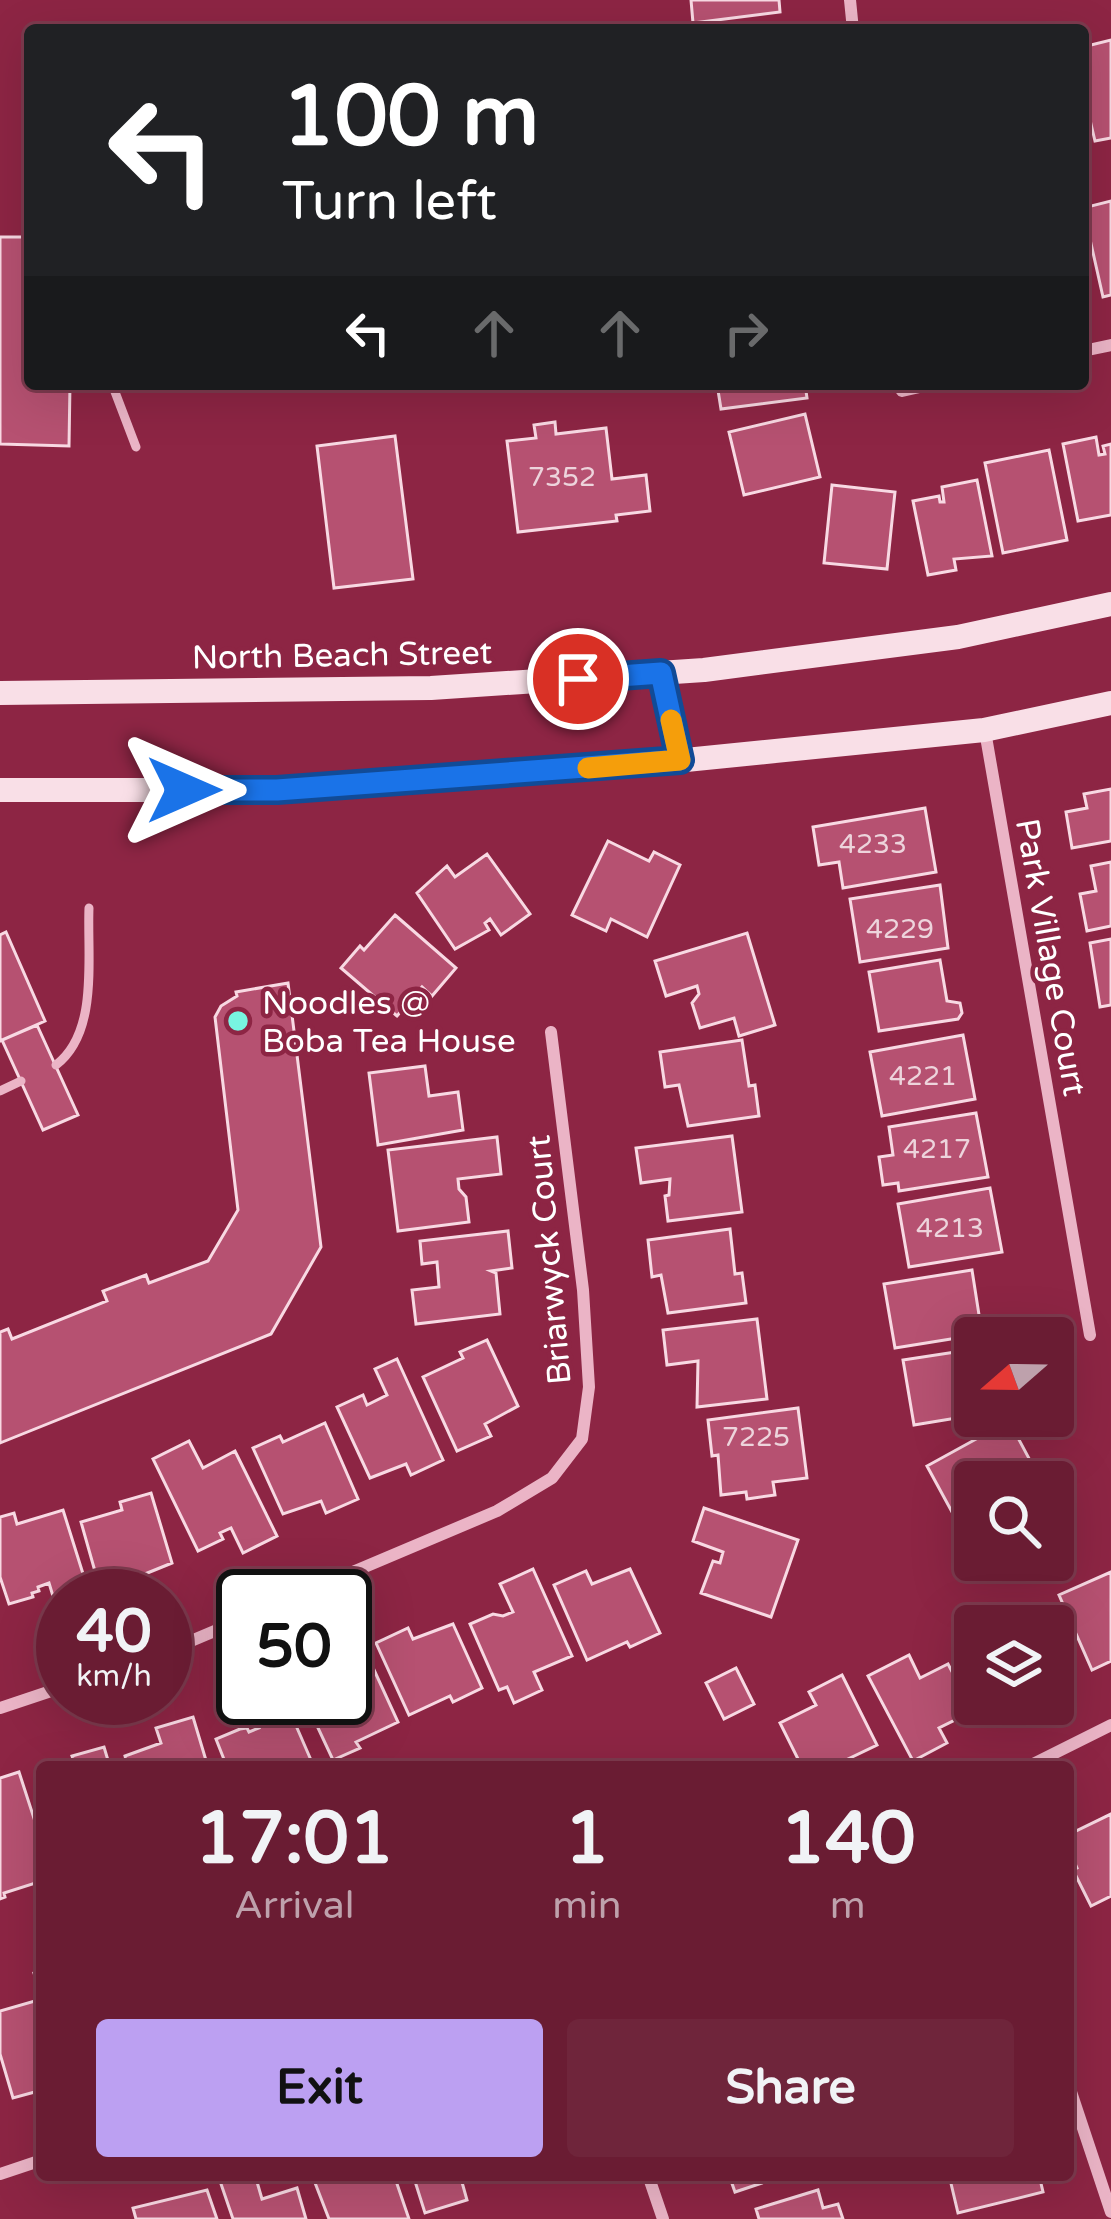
<!DOCTYPE html>
<html lang="en">
<head>
<meta charset="utf-8">
<style>
	body { margin:0; font-family:"Varela Round",sans-serif; background:#6f253b; color:#f1f3f6; height:100vh; display:flex; flex-direction:column; font-size:45px; white-space:nowrap }
	* { box-sizing:border-box; margin:0 }
	p { font-size:39px; color:#bea1ac }
	.icon { flex:none; width:66px; height:66px; fill:none; stroke:currentColor; stroke-width:2; stroke-linecap:round; stroke-linejoin:round }
	.map { position:relative; flex:1; overflow:hidden }
	.drawer { position:absolute; left:36px; top:1761px; width:1038px; height:420px; display:flex; flex-direction:column; background:#6a1c33; border-radius:12px; box-shadow:0 12px 48px #0002,0 0 0 3px #7d3a4e }
	.drawer>* { flex:none }
	.banner { position:absolute; left:24px; top:24px; width:1065px; height:366px; border-radius:12px; box-shadow:0 12px 48px #0002,0 0 0 3px #7d3a4e; background:#202124; color:#fff; overflow:hidden }
	.needle { width:78px; rotate:250deg }
	.fabs { position:absolute; left:954px; top:1317px; display:grid; gap:24px }
	.fabs a { display:grid; place-items:center; width:120px; height:120px; border-radius:12px; background:#6a1c33; box-shadow:0 12px 48px #0002,0 0 0 3px #7d3a4e; font-size:60px }
	.speed { position:absolute; left:36px; top:1569px; display:flex; gap:24px; font-size:60px; font-weight:700; text-align:center }
	.speed>* { display:grid; place-content:center; width:156px; height:156px; border-radius:50%; background:#6a1c33; box-shadow:0 12px 48px #0002,0 0 0 3px #7d3a4e; line-height:1 }
	.speed small { font-size:30px; font-weight:400 }
	.speed .limit { border:6px solid #111; border-radius:18px; background:#fff; color:#111 }
	.pin { position:absolute; display:grid; place-items:center; width:102px; height:102px; color:#fff; margin:-51px; border:6px solid #fff; border-radius:50%; box-shadow:0 3px 12px #0007 }
	.me { position:absolute; width:132px; margin:-66px; rotate:90deg; stroke-linejoin:round; filter:drop-shadow(0 0 9px #0008) }
	.turn { display:flex; align-items:center; gap:42px; height:252px; padding:0 60px; font-size:54px }
	.turn .icon { width:156px; height:156px; stroke-width:2.5 }
	.turn b { display:block; font-size:84px; line-height:102px }
	.lanes { display:flex; align-items:center; height:114px; padding:0 60px; background:#0003; justify-content:center; gap:60px; direction:ltr }
	.lanes .off { opacity:.35 }
	.eta { display:flex; justify-content:space-evenly; align-items:center; height:204px; text-align:center }
	.eta b { font-size:72px; font-weight:700; line-height:84px }
	.cta { display:flex; gap:24px; margin-top:auto; padding:24px 60px }
	.cta a { flex:1; height:138px; border-radius:12px; background:#bca0f2; color:#111; font-size:48px; font-weight:700; line-height:138px; text-align:center }
	.cta a+a { background:#6f253b; color:#f1f3f6 }
	.map>svg:first-child { display:block }
	.building { fill:#b65171; stroke:#f8d9e3; stroke-width:3 }
	.lines { fill:none; stroke-linecap:round; stroke-linejoin:round }
	.lane { stroke:#ebb4c6; stroke-width:9 }
	.street { stroke:#ebb4c6; stroke-width:12 }
	.secondary { stroke:#f9dfe7; stroke-width:24 }
	.route-casing { stroke:#114b97; stroke-width:30 }
	.route { stroke:#1a73e8; stroke-width:21 }
	.slow { stroke:#f59e0b; stroke-width:21 }
	.poi-dot { fill:#78f5e1; stroke:#8d2544; stroke-width:4.5 }
	.labels { text-anchor:middle; stroke-width:9; stroke-linejoin:round; paint-order:stroke }
	.number-label { font-size:27px; fill:#edd4dc }
	.street-label { font-size:33px; fill:#fff; stroke:#8d2544 }
	.poi-label { font-size:33px; fill:#fff; stroke:#8d2544; text-anchor:start }
</style>
</head>
<body>
<div class="map">
<svg width="1111" height="2219" viewBox="0 0 1111 2219">
	<rect width="100%" height="100%" fill="#8d2544"/>
	<!-- building -->
	<path class="building" d="M691 0H779L780 12 693 23Z
		M1111 40V138L1095 141 1083 90V47Z
		M1111 201V295L1103 297 1083 208Z
		M0 237H30V384H70L69 446 0 444Z
		M717 384H805L807 398 721 409Z
		M805 414 820 477 744 495 729 432Z
		M555 422 556 434 606 428 612 479 646 475 650 511 616 515 617 521 518 532 507 441 536 438 534 425Z
		M395 436 413 579 334 588 317 446Z
		M1096 437 1099 455 1105 454 1103 446 1111 444V515L1078 521 1063 444Z
		M1049 450 1067 540 1003 553 985 463Z
		M977 480 992 556 954 559 956 570 928 575 913 501 939 496 940 502H944L942 487Z
		M832 485 895 492 887 569 824 563Z
		M1111 789V841L1072 848 1066 812 1087 808 1084 794Z
		M925 808 936 872 843 888 839 862 819 865 813 827Z
		M608 841 649 861 654 852 680 865 647 937 611 919 606 931 572 915Z
		M487 854 530 914 501 935 490 919 485 923 489 930 455 949 417 893 447 866 455 877Z
		M1111 862V926L1087 931 1080 894 1096 891 1091 866Z
		M940 885 948 948 860 962 850 899Z
		M395 915 456 968 432 996 422 987 397 1016 341 968 360 946 364 950Z
		M6 932 45 1021 0 1041V935Z
		M747 933 775 1025 739 1036 734 1018 700 1028 692 1003 699 994 697 986 666 996 655 961Z
		M1111 939V1005L1100 1007 1090 943Z
		M940 960 947 1001 960 1003 962 1013 958 1019 879 1031 869 972Z
		M288 983 321 1247 271 1334 0 1443V1332L8 1329 12 1339 107 1301 103 1291 146 1275 149 1283 208 1261 238 1210 215 1017 221 1006 237 996 236 992Z
		M37 1025 78 1115 43 1130 2 1040Z
		M963 1035 975 1099 882 1116 870 1052Z
		M742 1040 749 1086 755 1085 759 1116 688 1126 679 1085 665 1087 660 1052Z
		M425 1066 429 1096 458 1092 463 1130 378 1145 369 1073Z
		M976 1113 988 1177 899 1191 898 1183 883 1185 879 1157 893 1155 889 1127Z
		M732 1136 742 1212 668 1221 665 1196 669 1195 670 1179 641 1183 636 1148Z
		M497 1137 501 1174 458 1179 459 1189 466 1197 469 1222 398 1231 388 1150Z
		M990 1188 1002 1252 909 1267 898 1204Z
		M730 1229 735 1274 742 1273 746 1303 668 1313 661 1275 652 1277 648 1240Z
		M508 1231 512 1268 491 1271 496 1273 500 1314 416 1324 412 1290 439 1287 437 1262 422 1264 420 1241Z
		M972 1270 982 1334 895 1348 884 1284Z
		M757 1319 767 1399 697 1407 698 1361 667 1365 663 1330Z
		M487 1340 518 1406 485 1424 491 1436 457 1451 423 1377 463 1358 460 1352Z
		M975 1349V1415L914 1425 903 1360Z
		M397 1359 443 1460 411 1475 406 1464 370 1478 337 1407 363 1395 367 1405 387 1395 375 1369Z
		M798 1408 807 1478 773 1482 775 1495 747 1499 746 1492 721 1495 718 1455 712 1456 708 1420Z
		M1009 1421 1040 1479 975 1482V1514L958 1523 927 1466Z
		M325 1423 358 1499 326 1513 321 1501 283 1514 253 1448 280 1436 283 1442Z
		M189 1441 203 1468 235 1451 277 1536 243 1553 231 1528 220 1533 223 1539 198 1551 153 1459Z
		M151 1493 172 1563 135 1578 139 1592 102 1596 81 1522 122 1510 120 1502Z
		M704 1508 798 1540 771 1617 701 1593 713 1561 720 1563 723 1552 693 1541Z
		M63 1510 90 1596H63V1615L59 1616 49 1583 38 1587 39 1591 32 1593 33 1597 9 1604 0 1577V1517L14 1513 17 1524Z
		M533 1569 572 1656 534 1672 542 1690 514 1703 507 1687 499 1690 470 1624 493 1614 503 1616 513 1612 500 1584Z
		M630 1569 660 1633 630 1647 627 1642 587 1660 554 1585 586 1571 592 1584Z
		M1111 1572V1661L1092 1670 1059 1595Z
		M1012 1605 1019 1618 1032 1611 1040 1626H975V1660L961 1633Z
		M453 1624 482 1688 453 1702 450 1696 409 1715 376 1643 408 1628 413 1639Z
		M364 1648 398 1722 356 1742 360 1748 333 1760 304 1698H345V1657Z
		M909 1655 920 1678 948 1664 973 1711 939 1728 947 1743 913 1761 868 1676Z
		M736 1668 754 1704 724 1719 706 1683Z
		M842 1675 877 1745 844 1761 847 1767H802L780 1723 816 1705 809 1692Z
		M284 1698 314 1767H227L216 1739 240 1729 247 1728 249 1732 259 1728 246 1700Z
		M193 1717 208 1767H128L125 1756 161 1743 156 1728Z
		M104 1747 110 1767H76L72 1756Z
		M19 1772 42 1843V1881L4 1893 5 1897 0 1899V1778Z
		M1111 1814V1896L1091 1906 1073 1870 1077 1868 1068 1847V1835Z
		M42 1971V2090L13 2098 0 2054V2011L42 1999 34 1973Z
		M241 2175H255L262 2199 297 2188 306 2219H233L220 2181Z
		M312 2175H394L409 2219H329Z
		M413 2175H460L467 2200 425 2213Z
		M729 2175H786L735 2192Z
		M949 2175H1039L1043 2192 958 2213Z
		M207 2190 217 2219H136L133 2208Z
		M818 2190 823 2208 838 2204 843 2219H759L756 2209Z"/>
	<g class="lines">
		<!-- lane -->
		<path class="lane" d="M112 384 136 447
			M56 1065C99 1032 87 958 89 908
			M0 1091 21 1081"/>
		<!-- street -->
		<path class="street" d="M850 0 853 30
			M1083 351 1111 345
			M898 384 902 391 933 384
			M985 731 1090 1335
			M296 1596 497 1511 552 1478 582 1439 589 1387 583 1290 551 1032
			M165 1652 243 1619
			M0 1708 63 1687
			M1027 1767 1111 1725
			M1068 2083 1111 2212
			M0 2174 42 2160
			M648 2175 663 2219"/>
		<!-- secondary -->
		<path class="secondary" d="M661 673 680 760
			M0 693 431 688 704 670 958 637 1111 604
			M0 790H277L646 764 984 730 1111 703"/>
	</g>
	<g class="lines">
		<!-- route casing -->
		<g class="route-casing">
			<path id="route" d="M184 790H277L680 760 661 673 578 679"/>
		</g>
		<!-- route -->
		<use href="#route" class="route"/>
		<!-- slow -->
		<path class="slow" d="M588 768 680 760 671 720"/>
	</g>
	<!-- markers -->
	<circle class="poi-dot" cx="238" cy="1021" r="12"/>
	<g class="labels">
		<!-- number labels -->
		<g class="number-label">
			<text x="562" y="486">7352</text>
			<text x="873" y="853">4233</text>
			<text x="900" y="938">4229</text>
			<text x="923" y="1085">4221</text>
			<text x="937" y="1158">4217</text>
			<text x="950" y="1237">4213</text>
			<text x="756" y="1446">7225</text>
		</g>
		<!-- street labels -->
		<g class="street-label">
			<text transform="translate(342 654) rotate(-1)" y="12">North Beach Street</text>
			<text transform="translate(1052 957) rotate(80)" y="12">Park Village Court</text>
			<text transform="translate(548 1260) rotate(-95)" y="12">Briarwyck Court</text>
		</g>
		<!-- poi labels -->
		<g class="poi-label">
			<text x="262" y="1014">Noodles @<tspan x="262" dy="38">Boba Tea House</tspan></text>
		</g>
	</g>
</svg>
<div class="fabs">
<a><svg class="needle" viewBox="-14 -14 28 28"><path d="M0-13l5 13h-10z" fill="#e53935"/><path d="M0 13l5-13h-10z" fill="#bea1ac"/></svg></a>
<a><svg class="icon" aria-label="search" viewBox="0 0 24 24"><circle cx="10" cy="10" r="6"/><path d="M15 15l6 6"/></svg></a>
<a><svg class="icon" aria-label="layers" viewBox="0 0 24 24"><path d="M12 4l9 5-9 5-9-5zM3 14l9 5 9-5"/></svg></a>
</div>
<div class="speed"><div>40<small>km/h</small></div><div class="limit">50</div></div>
<div class="pin" style="left:578px;top:679px;background:#d93025"><svg class="icon" aria-label="arrive" viewBox="0 0 24 24"><path d="M6 21V4h12l-3 4 3 4H6"/></svg></div>
<svg class="me" style="left:184px;top:790px" viewBox="-20 -20 40 40"><path d="M0-17L14 15 0 8-14 15z" fill="#1a73e8" stroke="#fff" stroke-width="4"/></svg>
<div class="banner">
<div class="turn"><svg class="icon" aria-label="left" viewBox="0 0 24 24"><path d="M17 20v-9H6M10 6l-5 5 5 5"/></svg><div><b>100 m</b>Turn left</div></div>
<div class="lanes"><svg class="icon" aria-label="left" viewBox="0 0 24 24"><path d="M17 20v-9H6M10 6l-5 5 5 5"/></svg><svg class="icon off" aria-label="ahead" viewBox="0 0 24 24"><path d="M12 20V5M6 11l6-6 6 6"/></svg><svg class="icon off" aria-label="ahead" viewBox="0 0 24 24"><path d="M12 20V5M6 11l6-6 6 6"/></svg><svg class="icon off" aria-label="right" viewBox="0 0 24 24"><path d="M7 20v-9h11M14 6l5 5-5 5"/></svg></div>
</div>
<section class="drawer">
<div class="eta">
<div><b>17:01</b><p>Arrival</p></div>
<div><b>1</b><p>min</p></div>
<div><b>140</b><p>m</p></div>
</div>
<div class="cta"><a>Exit</a><a>Share</a></div>
</section>
</div>
</body>
</html>
